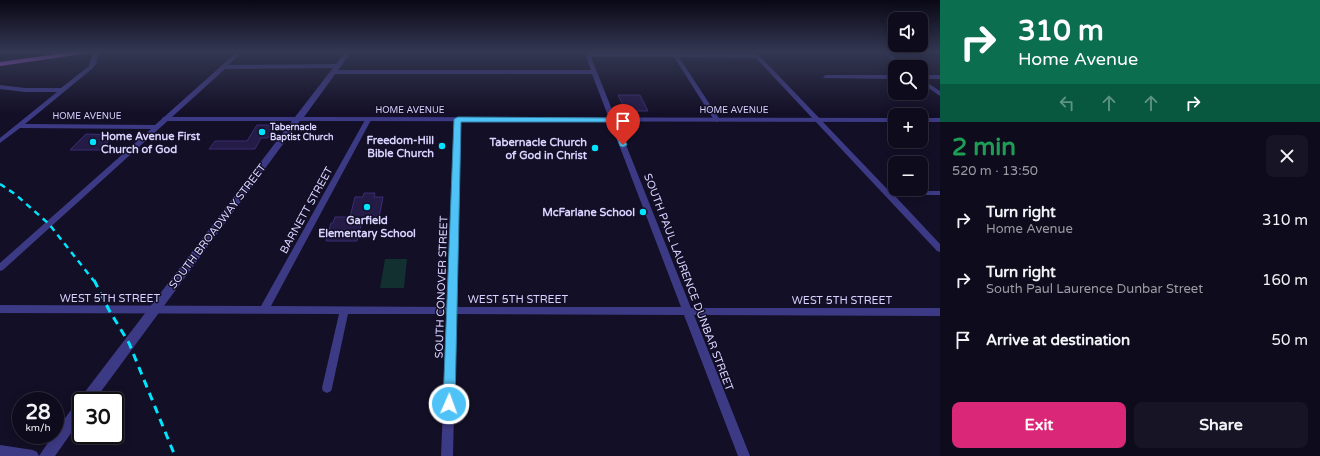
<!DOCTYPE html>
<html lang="en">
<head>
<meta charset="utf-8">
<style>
	body { margin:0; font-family:"Varela Round",sans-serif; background:#171425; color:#f1f3f6; height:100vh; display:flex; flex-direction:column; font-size:15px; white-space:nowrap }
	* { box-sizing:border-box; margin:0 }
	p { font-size:13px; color:#9b9ba3 }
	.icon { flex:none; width:22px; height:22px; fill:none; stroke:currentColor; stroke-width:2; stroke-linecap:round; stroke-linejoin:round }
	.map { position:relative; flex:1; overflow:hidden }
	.side { display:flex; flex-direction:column; background:#0e0b1c; width:380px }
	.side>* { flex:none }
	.guide { background:#0b6e4f; color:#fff; overflow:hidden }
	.buttons { position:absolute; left:888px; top:12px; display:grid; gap:8px }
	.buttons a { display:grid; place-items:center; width:40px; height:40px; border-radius:8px; background:#0e0b1c; box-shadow:0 2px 10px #0003,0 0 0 1px #2e2b3b; font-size:20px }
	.speed { position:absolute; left:12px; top:392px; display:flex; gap:8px; font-size:20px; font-weight:700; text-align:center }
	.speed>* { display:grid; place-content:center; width:52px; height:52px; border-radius:50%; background:#0e0b1c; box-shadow:0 2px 10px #0003,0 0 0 1px #2e2b3b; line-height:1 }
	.speed small { font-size:10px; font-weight:400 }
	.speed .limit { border:2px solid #111; border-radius:6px; background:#fff; color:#111 }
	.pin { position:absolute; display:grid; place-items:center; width:34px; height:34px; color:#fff; margin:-41px -17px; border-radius:50% 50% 50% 0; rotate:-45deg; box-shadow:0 0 4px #0007 }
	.pin .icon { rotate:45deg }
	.me { position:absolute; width:44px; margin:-22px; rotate:2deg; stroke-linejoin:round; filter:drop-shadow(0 0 3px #0008) }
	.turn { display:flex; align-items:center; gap:14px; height:84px; padding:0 12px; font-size:18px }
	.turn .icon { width:52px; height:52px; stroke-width:2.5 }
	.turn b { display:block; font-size:28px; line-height:34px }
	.lanes { display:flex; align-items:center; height:38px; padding:0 12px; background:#0003; justify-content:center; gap:20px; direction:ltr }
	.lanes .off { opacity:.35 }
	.round { display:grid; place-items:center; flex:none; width:42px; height:42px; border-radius:8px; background:#171425 }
	.overview { display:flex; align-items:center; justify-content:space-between; height:68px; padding:0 12px }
	h1 { font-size:24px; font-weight:700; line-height:30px; color:#1e9e55 }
	.primary-button { display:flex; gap:8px; margin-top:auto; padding:8px 12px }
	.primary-button a { flex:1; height:46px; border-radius:8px; background:#db2777; color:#fff; font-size:16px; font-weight:700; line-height:46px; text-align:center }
	.primary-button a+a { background:#171425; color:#f1f3f6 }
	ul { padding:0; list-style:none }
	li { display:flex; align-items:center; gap:12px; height:60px; padding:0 12px }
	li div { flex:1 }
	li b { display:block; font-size:15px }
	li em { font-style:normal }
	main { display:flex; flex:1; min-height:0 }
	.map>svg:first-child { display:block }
	.green { fill:#12302f }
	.building { fill:#241b47; stroke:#3b2d73 }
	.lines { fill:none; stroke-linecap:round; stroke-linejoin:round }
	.minor { fill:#3d3a85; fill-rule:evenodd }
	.tertiary { fill:#3d3a85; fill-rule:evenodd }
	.primary { fill:#c25bff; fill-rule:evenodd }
	.rail-far1 { stroke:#00e5ff; stroke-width:2.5; stroke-dasharray:6 5; stroke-linecap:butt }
	.rail { stroke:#00e5ff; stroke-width:3; stroke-dasharray:8 6; stroke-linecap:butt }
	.route { fill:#4fc3f7; stroke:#337fa1 }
	.poi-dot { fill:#00e5ff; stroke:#130f26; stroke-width:1.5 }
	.labels { text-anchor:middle; stroke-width:3; stroke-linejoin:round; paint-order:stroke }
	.far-street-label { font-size:9px; fill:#d9d4ff; stroke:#130f26 }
	.far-poi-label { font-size:9px; font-weight:bold; fill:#d9d4ff; stroke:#130f26; text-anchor:start }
	.poi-label { font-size:11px; font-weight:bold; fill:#d9d4ff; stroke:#130f26; text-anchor:end }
	.street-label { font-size:11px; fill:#d9d4ff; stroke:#130f26 }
</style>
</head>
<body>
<main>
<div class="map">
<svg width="940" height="456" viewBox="0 0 940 456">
	<rect width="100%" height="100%" fill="#130f26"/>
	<!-- green -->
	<path class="green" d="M385 259H407L404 288H380Z"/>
	<!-- building -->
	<path class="building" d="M618 95H640L648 111H626Z
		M257 125H275L268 138H261L255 149H209L215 141H247Z
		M86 134 115 135 100 150H70Z
		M364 193H375L374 197H383L379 218H363L357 241H326L331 223H333L335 217H350L355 197H363Z"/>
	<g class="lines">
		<!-- minor -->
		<path class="minor" d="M93 51H99L96 64 93 68 25 124 155 125 238 51H244L228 65 337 64 340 66 337 68 225 69 3 270 0 271V263L151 129 20 128 0 143V138L57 92H25L0 89V85L25 88H61L89 66Z
			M584 51H588L589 53 753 54 750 51H755L889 191H940V195H894L940 244V252L937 251 756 58 679 57 720 120 717 122 714 120 674 57H591L691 308H940V316L694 315 750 456H738L684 315 456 314 453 456H441L447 314H348L332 388 331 391 327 393 323 391 322 388 339 314 0 313V305L261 306 365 120 368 118 371 120 271 306 447 307 455 119 458 117 461 119 457 307H681L592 74H333L330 72 333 70H591Z
			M880 51H886L907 67H901Z
			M826 75H895V79L824 78 823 77Z
			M921 75H940V79H922L940 91V96L921 83Z
			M0 445 33 450 37 452 39 456H0Z"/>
		<!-- tertiary -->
		<path class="tertiary" d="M0 51H81L82 52 79 54H0Z
			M346 51H352L304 117 895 118V122L300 121 94 401H81V419L55 456H39L53 435H55V432L76 403 80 402 81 397 292 121H166L162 119 163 117H295Z
			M921 118H940V122H921Z"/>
		<!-- primary -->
		<path class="primary" d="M79 51H92L89 53 0 66V62Z"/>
		<!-- rail-far1 -->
		<path class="rail-far1" d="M0 184 15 194 49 224 94 281"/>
		<!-- rail -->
		<path class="rail" d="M94 280 109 310 129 343 175 456"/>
	</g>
	<!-- sky -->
	<linearGradient id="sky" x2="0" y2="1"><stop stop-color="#0a0815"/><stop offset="0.45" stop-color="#333752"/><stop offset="1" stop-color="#333752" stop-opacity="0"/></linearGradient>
	<rect width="940" height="114" fill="url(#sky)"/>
	<!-- route -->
	<path class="route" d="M458 117 614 118 617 120 627 145 623 147 620 146 611 122H461L455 404 453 408 449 410 444 408 443 404 454 119Z"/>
	<!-- markers -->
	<g class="poi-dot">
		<circle cx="262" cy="132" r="4"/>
		<circle cx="93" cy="142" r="4"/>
		<circle cx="442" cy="146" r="4"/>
		<circle cx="595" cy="148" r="4"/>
		<circle cx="367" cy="207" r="4"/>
		<circle cx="643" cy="212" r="4"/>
	</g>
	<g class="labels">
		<!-- far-street labels -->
		<g class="far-street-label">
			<text x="410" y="113">HOME AVENUE</text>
			<text x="734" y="113">HOME AVENUE</text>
			<text x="87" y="119">HOME AVENUE</text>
		</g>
		<!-- far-poi labels -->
		<g class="far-poi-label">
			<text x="270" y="130">Tabernacle<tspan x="270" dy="10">Baptist Church</tspan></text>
		</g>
		<!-- poi labels -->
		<g class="poi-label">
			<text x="101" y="140" text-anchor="start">Home Avenue First<tspan x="101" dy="13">Church of God</tspan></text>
			<text x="434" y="144">Freedom-Hill<tspan x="434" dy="13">Bible Church</tspan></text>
			<text x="587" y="146">Tabernacle Church<tspan x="587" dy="13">of God in Christ</tspan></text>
			<text x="635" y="216">McFarlane School</text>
			<text x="367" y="224" text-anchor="middle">Garfield<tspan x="367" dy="13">Elementary School</tspan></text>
		</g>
		<!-- street labels -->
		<g class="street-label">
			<text transform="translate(306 210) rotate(-61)" y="4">BARNETT STREET</text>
			<text transform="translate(217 226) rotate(-53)" y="4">SOUTH BROADWAY STREET</text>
			<text transform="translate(689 282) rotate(69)" y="4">SOUTH PAUL LAURENCE DUNBAR STREET</text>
			<text transform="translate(441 287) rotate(-88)" y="4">SOUTH CONOVER STREET</text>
			<text x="110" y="302">WEST 5TH STREET</text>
			<text x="518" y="303">WEST 5TH STREET</text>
			<text x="842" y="304">WEST 5TH STREET</text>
		</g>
	</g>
</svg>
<div class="buttons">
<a><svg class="icon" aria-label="sound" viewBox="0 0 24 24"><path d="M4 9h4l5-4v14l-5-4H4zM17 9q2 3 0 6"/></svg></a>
<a><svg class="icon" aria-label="search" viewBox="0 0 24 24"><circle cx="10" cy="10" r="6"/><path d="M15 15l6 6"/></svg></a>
<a>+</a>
<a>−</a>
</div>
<div class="speed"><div>28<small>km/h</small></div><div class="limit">30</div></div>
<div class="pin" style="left:623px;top:145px;background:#d93025"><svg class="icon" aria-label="arrive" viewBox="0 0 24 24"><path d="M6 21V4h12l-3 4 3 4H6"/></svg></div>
<svg class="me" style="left:449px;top:404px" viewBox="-20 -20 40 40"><circle r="17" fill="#4fc3f7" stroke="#fff" stroke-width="3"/><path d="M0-11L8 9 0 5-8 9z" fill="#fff"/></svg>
</div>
<section class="side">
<div class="guide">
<div class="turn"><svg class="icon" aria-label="right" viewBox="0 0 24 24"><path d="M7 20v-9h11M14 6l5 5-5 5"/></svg><div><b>310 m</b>Home Avenue</div></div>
<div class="lanes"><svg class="icon off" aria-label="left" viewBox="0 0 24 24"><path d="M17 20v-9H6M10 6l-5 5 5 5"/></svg><svg class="icon off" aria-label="ahead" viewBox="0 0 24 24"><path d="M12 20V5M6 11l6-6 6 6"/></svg><svg class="icon off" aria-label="ahead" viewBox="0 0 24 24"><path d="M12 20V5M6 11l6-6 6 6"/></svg><svg class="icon" aria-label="right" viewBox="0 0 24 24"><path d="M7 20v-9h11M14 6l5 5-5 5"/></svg></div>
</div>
<div class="overview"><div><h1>2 min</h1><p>520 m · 13:50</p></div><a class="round"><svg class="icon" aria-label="close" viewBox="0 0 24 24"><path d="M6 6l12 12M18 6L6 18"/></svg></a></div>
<ul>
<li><svg class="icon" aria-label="right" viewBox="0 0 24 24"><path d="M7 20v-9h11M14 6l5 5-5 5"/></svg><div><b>Turn right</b><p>Home Avenue</p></div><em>310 m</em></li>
<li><svg class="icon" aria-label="right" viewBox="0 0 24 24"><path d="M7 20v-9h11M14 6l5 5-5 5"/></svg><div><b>Turn right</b><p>South Paul Laurence Dunbar Street</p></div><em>160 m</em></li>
<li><svg class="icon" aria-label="arrive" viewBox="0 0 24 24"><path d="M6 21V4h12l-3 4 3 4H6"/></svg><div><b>Arrive at destination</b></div><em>50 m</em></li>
</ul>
<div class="primary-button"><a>Exit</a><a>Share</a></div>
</section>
</main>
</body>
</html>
